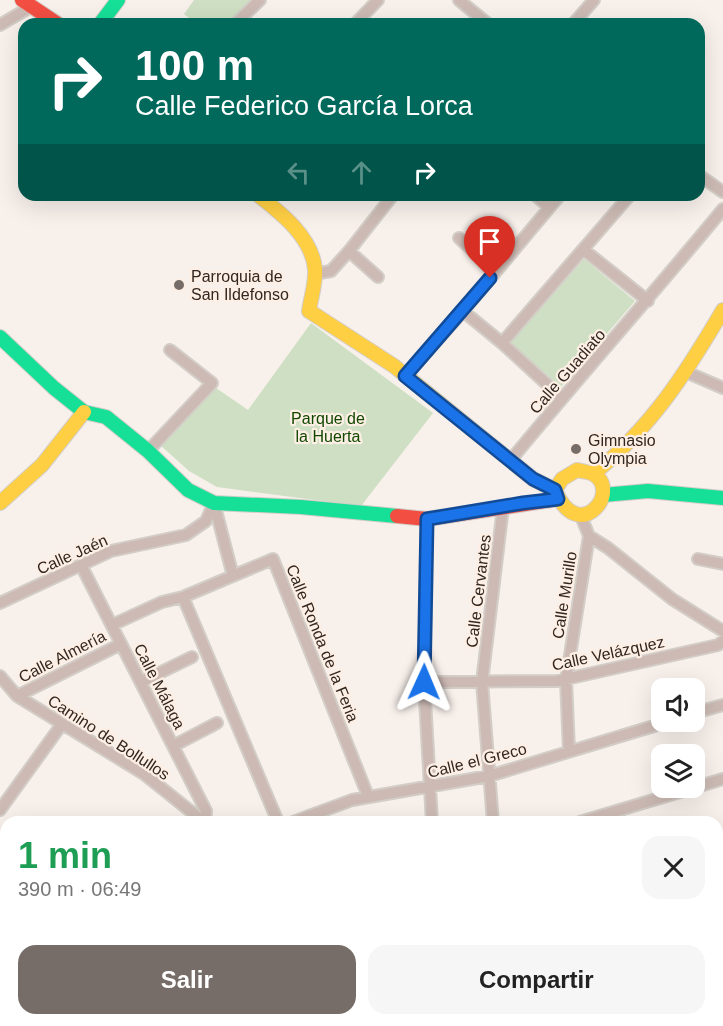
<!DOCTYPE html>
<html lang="es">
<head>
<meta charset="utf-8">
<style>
	body { margin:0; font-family:Helvetica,sans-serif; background:#f6f6f6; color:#222; height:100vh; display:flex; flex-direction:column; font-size:22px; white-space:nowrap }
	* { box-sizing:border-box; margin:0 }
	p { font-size:20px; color:#767676 }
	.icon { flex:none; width:33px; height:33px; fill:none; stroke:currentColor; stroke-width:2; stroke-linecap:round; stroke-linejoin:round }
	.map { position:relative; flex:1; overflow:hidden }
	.drawer { position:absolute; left:0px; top:816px; width:723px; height:210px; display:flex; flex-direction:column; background:#fff; border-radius:18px 18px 0 0; box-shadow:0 6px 24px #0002 }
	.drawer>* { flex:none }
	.top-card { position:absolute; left:18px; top:18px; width:687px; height:183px; border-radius:18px; box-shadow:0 6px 24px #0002; background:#00695c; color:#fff; overflow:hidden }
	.tools { position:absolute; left:651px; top:678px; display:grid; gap:12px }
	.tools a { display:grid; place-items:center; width:54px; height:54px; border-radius:12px; background:#fff; box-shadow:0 6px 24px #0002; font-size:30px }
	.pin { position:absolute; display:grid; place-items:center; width:51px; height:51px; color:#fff; margin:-62px -26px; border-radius:50% 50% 50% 0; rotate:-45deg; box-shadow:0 0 6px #0007 }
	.pin .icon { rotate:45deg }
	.me { position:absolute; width:66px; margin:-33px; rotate:1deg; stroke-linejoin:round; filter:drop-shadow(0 0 4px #0008) }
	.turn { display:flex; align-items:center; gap:21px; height:126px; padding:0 18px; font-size:27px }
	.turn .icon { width:78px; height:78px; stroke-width:2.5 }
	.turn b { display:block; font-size:42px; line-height:51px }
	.lanes { display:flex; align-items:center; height:57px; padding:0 18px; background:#0003; justify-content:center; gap:30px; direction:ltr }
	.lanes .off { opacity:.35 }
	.round { display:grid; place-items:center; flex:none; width:63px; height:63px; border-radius:18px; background:#f6f6f6 }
	.head { display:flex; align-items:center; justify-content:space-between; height:102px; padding:0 18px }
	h1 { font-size:36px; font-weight:700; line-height:45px; color:#1e9e55 }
	.button { display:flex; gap:12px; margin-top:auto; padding:12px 18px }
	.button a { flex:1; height:69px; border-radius:18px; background:#776d68; color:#fff; font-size:24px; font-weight:700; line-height:69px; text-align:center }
	.button a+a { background:#f6f6f6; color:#222 }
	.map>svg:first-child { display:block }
	.green { fill:#cedfc3 }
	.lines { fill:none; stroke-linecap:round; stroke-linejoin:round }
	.street-casing { stroke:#d3cdc7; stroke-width:14 }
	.fast-casing { stroke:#d3cdc7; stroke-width:16 }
	.slow-casing { stroke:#d3cdc7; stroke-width:16 }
	.jam-casing { stroke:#d3cdc7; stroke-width:16 }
	.street { stroke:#cdbab4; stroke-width:10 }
	.fast { stroke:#16e098; stroke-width:14 }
	.slow { stroke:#ffcf43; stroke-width:14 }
	.jam { stroke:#f24e42; stroke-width:14 }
	.route-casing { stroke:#114b97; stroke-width:15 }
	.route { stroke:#1a73e8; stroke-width:10 }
	.poi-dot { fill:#776d68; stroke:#feefe5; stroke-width:2 }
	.labels { text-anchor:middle; stroke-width:4.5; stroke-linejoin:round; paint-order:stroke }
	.poi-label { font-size:16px; fill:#312721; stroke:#feefe5; text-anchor:start }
	.street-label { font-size:16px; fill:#312721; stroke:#feefe5 }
	.park-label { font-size:16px; fill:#104800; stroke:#feefe5 }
</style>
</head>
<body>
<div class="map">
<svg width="723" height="1026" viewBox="0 0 723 1026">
	<rect width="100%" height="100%" fill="#f8f0eb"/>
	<!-- green -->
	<path class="green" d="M194 0H254L230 24H197L184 14Z
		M584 259 635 301 561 387 510 343Z
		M311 323 433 413 361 506 217 487 189 471 160 445 216 388 248 410Z
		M0 934 6 938V959L0 965Z"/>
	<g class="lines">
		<!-- street casing -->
		<g class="street-casing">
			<path id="street" d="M459 0 488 24
				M235 24 260 0
				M355 24 378 0
				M573 24 594 0
				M0 25 32 6
				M699 175 723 192
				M535 195 549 207
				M459 238 496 271
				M584 250 648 301
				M349 251 378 277
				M314 274 331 271 349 251 393 195
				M463 311 502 343 562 398
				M502 343 630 195
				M686 372 723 388
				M405 376 463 311 560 195
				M148 451 212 383 170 350
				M510 461C580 376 653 294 723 209
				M214 503 233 576
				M427 519 424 682 432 822
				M589 536 608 548 672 599 723 631
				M698 559 723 564
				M81 565 206 811 205 822
				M183 597 278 822
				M0 603 111 551 186 535 206 521 214 503
				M112 625 162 602 183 597 273 559 368 796
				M0 676 17 696 144 774 204 822
				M141 682 192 657
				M424 682 557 681 718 645 723 641
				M17 696 121 644
				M694 713 723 705
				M173 746 217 723
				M569 751 566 680 589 536 581 516
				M0 810 62 724
				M293 822 352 800 489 776 667 722
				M493 822 482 682 503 507
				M580 822 723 779
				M0 913 6 917
				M0 989 6 982"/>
		</g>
		<!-- fast casing -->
		<g class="fast-casing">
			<path id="fast" d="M100 24 118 0
				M0 337 54 388 84 412 106 417 148 451 188 490 214 503 301 507 397 516
				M603 495 648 491 723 498"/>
		</g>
		<!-- slow casing -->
		<g class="slow-casing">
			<path id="slow" d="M258 195C281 213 312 237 315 269 316 283 311 297 309 311L394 366 533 479 555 490
				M577 470C581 471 587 472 591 473 625 488 579 548 555 490L562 479Z
				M593 474C651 428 686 373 723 310
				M0 503 42 465 84 412"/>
		</g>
		<!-- jam casing -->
		<g class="jam-casing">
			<path id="jam" d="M22 0 58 24
				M397 516 427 519 558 499"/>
		</g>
		<!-- street -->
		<use href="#street" class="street"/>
		<!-- fast -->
		<use href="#fast" class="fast"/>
		<!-- slow -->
		<use href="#slow" class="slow"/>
		<!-- jam -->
		<use href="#jam" class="jam"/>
	</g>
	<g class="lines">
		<!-- route casing -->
		<g class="route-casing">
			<path id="route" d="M424 682 427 519 523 503 558 499 555 490 533 479 405 376 490 278"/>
		</g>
		<!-- route -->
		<use href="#route" class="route"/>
	</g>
	<!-- markers -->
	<g class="poi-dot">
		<circle cx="179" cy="285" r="6"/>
		<circle cx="576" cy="449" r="6"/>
	</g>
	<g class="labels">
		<!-- poi labels -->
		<g class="poi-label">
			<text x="191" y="282">Parroquia de<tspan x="191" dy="18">San Ildefonso</tspan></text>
			<text x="588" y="446">Gimnasio<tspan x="588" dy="18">Olympia</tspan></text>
		</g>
		<!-- street labels -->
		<g class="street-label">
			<text transform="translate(567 371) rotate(-49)" y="6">Calle Guadiato</text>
			<text transform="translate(72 554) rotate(-24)" y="6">Calle Jaén</text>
			<text transform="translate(478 591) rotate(-83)" y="6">Calle Cervantes</text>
			<text transform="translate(564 595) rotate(-81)" y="6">Calle Murillo</text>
			<text transform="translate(323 643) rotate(68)" y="6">Calle Ronda de la Feria</text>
			<text transform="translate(608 653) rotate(-12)" y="6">Calle Velázquez</text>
			<text transform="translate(62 656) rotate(-27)" y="6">Calle Almería</text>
			<text transform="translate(160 686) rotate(63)" y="6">Calle Málaga</text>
			<text transform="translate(109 737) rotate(33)" y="6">Camino de Bollullos</text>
			<text transform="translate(477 760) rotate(-14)" y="6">Calle el Greco</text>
		</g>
		<!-- park labels -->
		<g class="park-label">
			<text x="328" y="424">Parque de<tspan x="328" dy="18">la Huerta</tspan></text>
		</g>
	</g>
</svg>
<div class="tools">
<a><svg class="icon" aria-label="sound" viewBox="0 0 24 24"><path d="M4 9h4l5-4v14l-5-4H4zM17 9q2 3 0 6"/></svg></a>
<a><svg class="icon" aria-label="layers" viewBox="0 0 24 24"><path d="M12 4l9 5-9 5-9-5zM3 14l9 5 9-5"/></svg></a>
</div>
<div class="pin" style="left:490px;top:278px;background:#d93025"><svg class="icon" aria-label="arrive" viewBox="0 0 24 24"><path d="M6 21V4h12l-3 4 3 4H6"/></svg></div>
<svg class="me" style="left:424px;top:682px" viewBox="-20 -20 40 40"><path d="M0-17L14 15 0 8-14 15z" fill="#1a73e8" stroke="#fff" stroke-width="4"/></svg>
<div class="top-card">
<div class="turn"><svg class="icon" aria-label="right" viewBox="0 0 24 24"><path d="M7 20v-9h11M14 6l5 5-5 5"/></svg><div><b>100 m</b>Calle Federico García Lorca</div></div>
<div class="lanes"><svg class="icon off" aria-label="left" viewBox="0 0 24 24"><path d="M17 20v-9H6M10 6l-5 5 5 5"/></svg><svg class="icon off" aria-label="ahead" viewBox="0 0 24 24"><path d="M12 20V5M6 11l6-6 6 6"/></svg><svg class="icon" aria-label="right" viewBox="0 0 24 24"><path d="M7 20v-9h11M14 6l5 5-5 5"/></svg></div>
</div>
<section class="drawer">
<div class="head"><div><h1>1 min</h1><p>390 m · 06:49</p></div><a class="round"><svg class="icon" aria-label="close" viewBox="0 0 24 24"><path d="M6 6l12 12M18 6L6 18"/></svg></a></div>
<div class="button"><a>Salir</a><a>Compartir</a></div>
</section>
</div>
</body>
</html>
